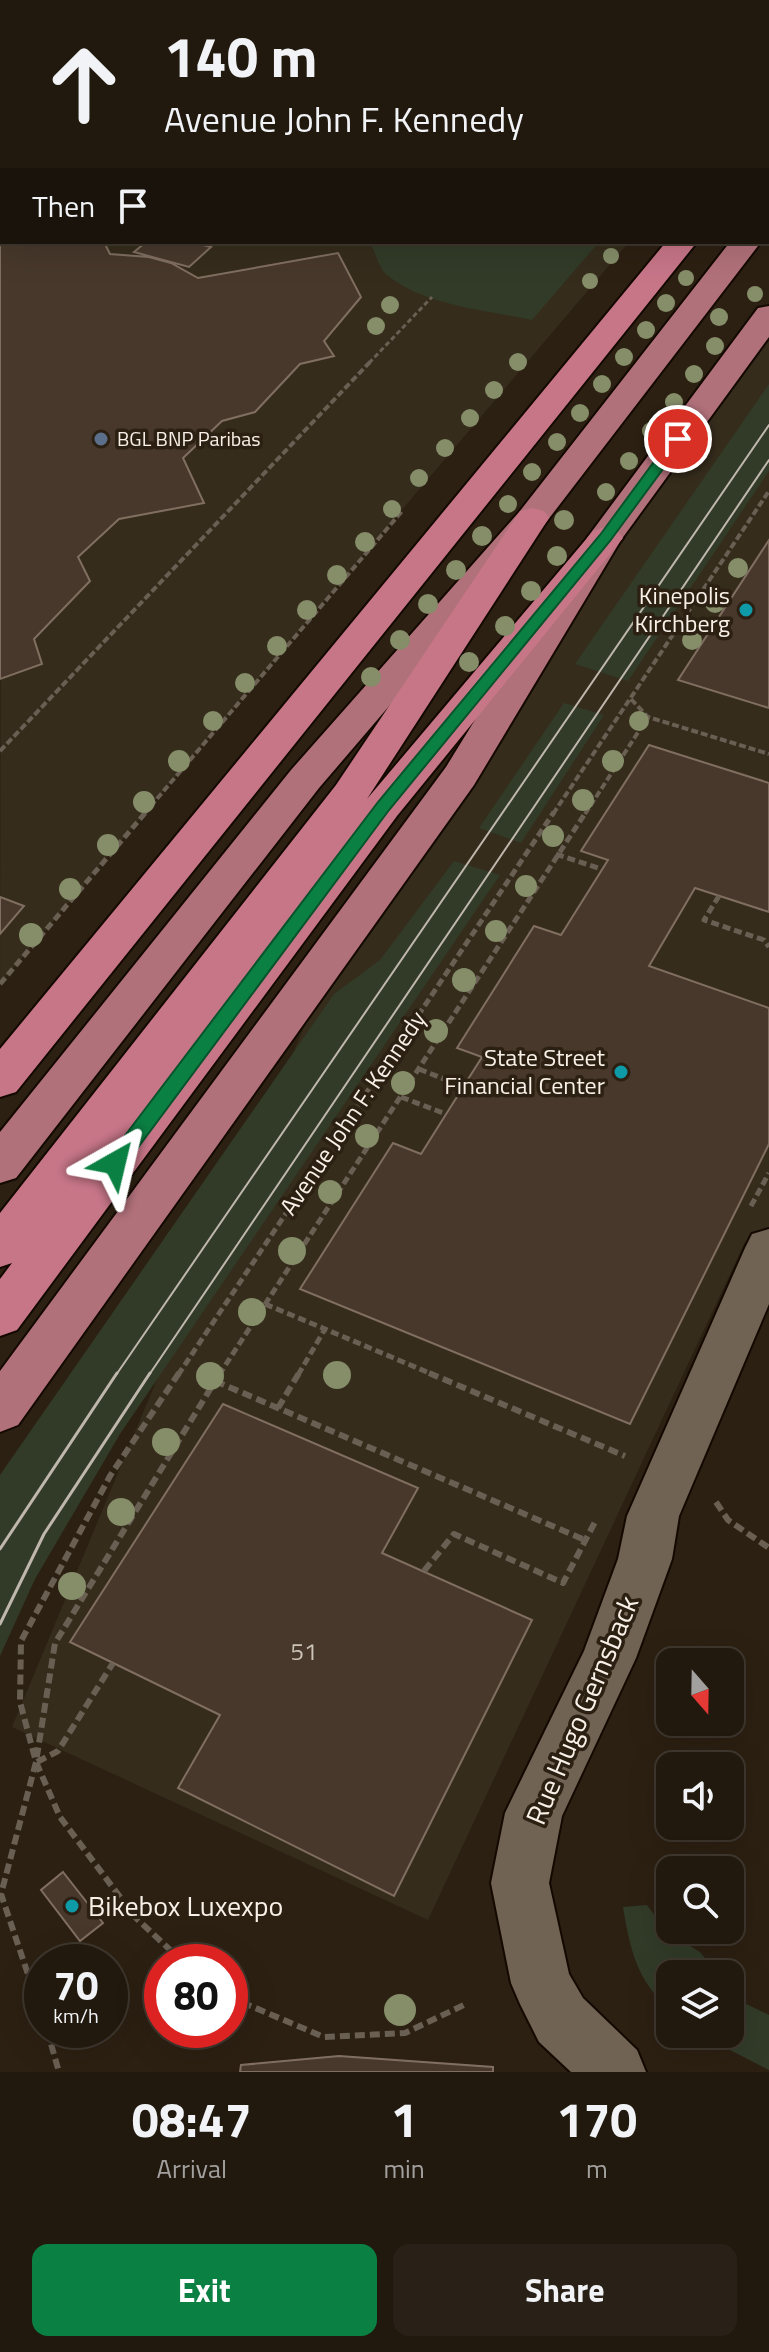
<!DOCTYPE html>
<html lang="en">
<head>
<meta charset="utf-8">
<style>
	body { margin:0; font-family:"Titillium Web",sans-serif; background:#292117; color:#f1f3f6; height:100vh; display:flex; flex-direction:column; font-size:30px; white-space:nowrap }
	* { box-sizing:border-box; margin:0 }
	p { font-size:26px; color:#a2a09e }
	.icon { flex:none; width:44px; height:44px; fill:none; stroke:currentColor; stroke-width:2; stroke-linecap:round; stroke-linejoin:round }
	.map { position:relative; height:2072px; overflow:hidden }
	.side { display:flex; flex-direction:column; background:#21180e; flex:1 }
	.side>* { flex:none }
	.hud { position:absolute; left:0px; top:0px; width:770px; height:244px; box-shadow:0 8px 32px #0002,0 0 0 2px #3e372e; background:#21180e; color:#f1f3f6; overflow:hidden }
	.needle { width:52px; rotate:160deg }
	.controls { position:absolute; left:656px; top:1648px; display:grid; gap:16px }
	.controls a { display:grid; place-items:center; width:88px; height:88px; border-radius:16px; background:#21180e; box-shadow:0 8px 32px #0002,0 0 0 2px #3e372e; font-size:40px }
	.speed { position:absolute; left:24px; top:1944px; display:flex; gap:16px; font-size:40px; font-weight:700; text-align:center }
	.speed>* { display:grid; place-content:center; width:104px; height:104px; border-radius:50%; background:#21180e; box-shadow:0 8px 32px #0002,0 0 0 2px #3e372e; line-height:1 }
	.speed small { font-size:20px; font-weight:400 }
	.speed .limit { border:12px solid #d22; background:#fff; color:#111 }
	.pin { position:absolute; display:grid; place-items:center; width:68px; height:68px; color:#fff; margin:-34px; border:4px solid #fff; border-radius:50%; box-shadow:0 2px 8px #0007 }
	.me { position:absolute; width:88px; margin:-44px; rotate:37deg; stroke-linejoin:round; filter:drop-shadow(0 0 6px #0008) }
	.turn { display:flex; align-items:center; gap:28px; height:168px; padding:0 32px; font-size:36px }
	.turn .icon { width:104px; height:104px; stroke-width:2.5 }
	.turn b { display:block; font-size:56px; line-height:68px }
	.then { display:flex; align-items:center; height:76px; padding:0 32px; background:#0003; gap:16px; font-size:30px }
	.eta { display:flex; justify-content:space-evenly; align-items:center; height:136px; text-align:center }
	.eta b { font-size:48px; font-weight:700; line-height:56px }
	.action { display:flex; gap:16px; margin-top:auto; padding:16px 32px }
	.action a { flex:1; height:92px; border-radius:16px; background:#0b8043; color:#fff; font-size:32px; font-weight:700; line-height:92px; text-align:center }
	.action a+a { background:#292117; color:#f1f3f6 }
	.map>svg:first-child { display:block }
	.commercial { fill:#352c1c }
	.green { fill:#323b28 }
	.building { fill:#47382b; stroke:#806f61; stroke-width:2 }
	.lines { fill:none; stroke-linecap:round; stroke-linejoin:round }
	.minor-casing { stroke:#140901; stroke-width:4 }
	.primary-casing { stroke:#140901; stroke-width:4 }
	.trunk-casing { stroke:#140901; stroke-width:4 }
	.path-far3 { stroke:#6a5f53; stroke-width:3; stroke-dasharray:5 3; stroke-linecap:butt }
	.path-far2 { stroke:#6a5f53; stroke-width:4; stroke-dasharray:7 3; stroke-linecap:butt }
	.path-far1 { stroke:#6a5f53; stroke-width:5; stroke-dasharray:8 4; stroke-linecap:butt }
	.path { stroke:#6a5f53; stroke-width:6; stroke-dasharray:10 5; stroke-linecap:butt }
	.minor { fill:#706353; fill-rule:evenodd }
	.primary { fill:#b1717b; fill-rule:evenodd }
	.trunk { fill:#c77688; fill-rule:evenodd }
	.tram-far1 { stroke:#bfb6ac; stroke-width:2 }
	.tram { stroke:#bfb6ac; stroke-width:3 }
	.tree { fill:#858d69 }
	.route { fill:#0b8043; stroke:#07532c; stroke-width:2 }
	.service-dot { fill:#5c6f8a; stroke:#2c2012; stroke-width:3 }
	.culture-dot { fill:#0f9aa8; stroke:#2c2012; stroke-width:3 }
	.labels { text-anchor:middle; stroke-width:7; stroke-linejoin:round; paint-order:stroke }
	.far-poi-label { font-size:20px; fill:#f9f1e8; stroke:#2c2012; text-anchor:start }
	.poi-label { font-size:24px; fill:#f9f1e8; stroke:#2c2012; text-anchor:end }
	.street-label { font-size:24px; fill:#f9f1e8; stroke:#2c2012 }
	.near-number-label { font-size:24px; fill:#ccc3b9 }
	.near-street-label { font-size:28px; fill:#f9f1e8; stroke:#2c2012 }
	.near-poi-label { font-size:28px; fill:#f9f1e8; stroke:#2c2012; text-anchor:start }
</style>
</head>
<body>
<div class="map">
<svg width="769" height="2072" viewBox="0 0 769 2072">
	<rect width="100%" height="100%" fill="#2c2012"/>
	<!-- commercial -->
	<path class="commercial" d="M0 0H769V75L768 2H2V71Z
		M2 84V242H629L0 984Z
		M769 315V1250L745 1242 428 1920 12 1727 336 950Z"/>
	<!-- green -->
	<path class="green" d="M169 0H477L486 2H166Z
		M369 242H599L532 320C486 310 425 306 387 275 378 267 376 252 369 242Z
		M769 384V471L628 681 575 664Z
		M564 703 604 715 521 843 479 828Z
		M454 861 500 875 120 1434 35 1579 0 1656V1475L334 994 380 960Z
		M647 1905 666 1931 700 1952 718 1974H670V2010C637 1981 630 1949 623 1907Z
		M730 1989 740 2001 769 2015V2070L699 2034H730Z"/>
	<!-- building -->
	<path class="building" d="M672 0H769V21L768 2Z
		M0 197 2 242H104L110 254 149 257 171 263 198 278 338 253 361 297 324 341 334 356 300 364 255 412 222 421 183 458 204 503 119 519 78 557 90 581 34 639 42 664 0 679Z
		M146 242H192L211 247 189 267 134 252Z
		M769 540V708L678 680Z
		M649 745 769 783V912L695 888 649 966 769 1008V1144L630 1424 300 1289 393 1143 421 1154 482 1057 457 1048 534 926 561 935 608 860 581 851Z
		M0 897 24 906 0 934Z
		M223 1404 418 1488 382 1553 532 1620 394 1896 178 1788 220 1715 70 1642Z
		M63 1872 103 1923 80 1941 41 1890Z
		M339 2056 493 2067V2072H240L241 2065Z"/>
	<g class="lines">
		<!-- minor casing -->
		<g class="minor-casing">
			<path id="minor" d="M98 0H126L97 2Z
				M545 0H579L580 2H546Z
				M768 37H769V53H768Z
				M0 76H2L0 93Z
				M769 1229V1304L679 1516 672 1559 636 1658 562 1816 549 1883 569 1974 583 1998 637 2050 646 2072H571L539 2042 520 2004 511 1983 491 1883 505 1813 584 1651 618 1559 627 1516 745 1248 752 1234Z"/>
		</g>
		<!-- primary casing -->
		<g class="primary-casing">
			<path id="primary" d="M769 203V222H768V203Z
				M730 242H761L544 525 319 788 16 1178 0 1183V1132L291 770 520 511Z
				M769 306V337L621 540 474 785 18 1425 0 1432V1371L446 767 587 538 758 308Z"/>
		</g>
		<!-- trunk casing -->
		<g class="trunk-casing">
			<path id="trunk" d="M769 129V146H768V129Z
				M666 242H697L16 1092 0 1097V1049Z
				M532 508 544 511 549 518 367 799 593 531 605 527 617 531 623 538 397 816 17 1330 0 1336V1279L12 1263 0 1267V1213L336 785 520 511Z"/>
		</g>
		<!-- path-far3 -->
		<path class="path-far3" d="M493 0 503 2
			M60 2 63 0
			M369 363 432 297"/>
		<!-- path-far2 -->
		<path class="path-far2" d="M631 699 648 717 769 754
			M0 751 371 361
			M144 814 403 510
			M553 814 769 491
			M585 814 648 717"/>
		<!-- path-far1 -->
		<path class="path-far1" d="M556 854 601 869
			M719 896 704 920 764 940 769 947
			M0 984 146 812
			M419 1069 464 1087
			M401 1097 446 1114
			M751 1206 769 1173
			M265 1304 325 1329
			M178 1375 554 812
			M219 1375 586 812
			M298 1375 325 1329 434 1375"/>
		<!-- path -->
		<path class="path" d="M179 1373 110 1476 21 1641 20 1702 36 1762 60 1817 135 1917 183 1962
			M429 1373 625 1456
			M215 1381 585 1540
			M278 1408 299 1373
			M716 1502 728 1520 769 1548
			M424 1571 454 1534 563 1583 595 1522
			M37 1762 58 1751 113 1663
			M230 1993 246 2004 324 2037 405 2033 468 2003
			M42 2016 1 1894 36 1762 55 1643 220 1373
			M47 2030 59 2072"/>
		<!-- minor -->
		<use href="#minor" class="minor"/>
		<!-- primary -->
		<use href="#primary" class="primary"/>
		<!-- trunk -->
		<use href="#trunk" class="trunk"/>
		<!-- tram-far1 -->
		<path class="tram-far1" d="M116 1375 769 425
			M149 1375 769 460"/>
		<!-- tram -->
		<path class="tram" d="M0 1549 117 1373
			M0 1624 44 1534 150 1373"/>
	</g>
	<!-- trees -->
	<g class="tree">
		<circle cx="611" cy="256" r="8"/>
		<circle cx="686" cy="278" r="8"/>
		<circle cx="590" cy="281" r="8"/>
		<circle cx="755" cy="294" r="8"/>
		<circle cx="666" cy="303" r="9"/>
		<circle cx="390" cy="305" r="9"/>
		<circle cx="719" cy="317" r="9"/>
		<circle cx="376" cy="326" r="9"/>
		<circle cx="646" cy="330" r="9"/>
		<circle cx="715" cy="346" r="9"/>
		<circle cx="624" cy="357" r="9"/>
		<circle cx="518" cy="362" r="9"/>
		<circle cx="694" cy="374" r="9"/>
		<circle cx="602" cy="384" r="9"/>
		<circle cx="494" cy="390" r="9"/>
		<circle cx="674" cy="402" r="9"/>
		<circle cx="580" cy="413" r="9"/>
		<circle cx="470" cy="418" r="9"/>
		<circle cx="651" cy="431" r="9"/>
		<circle cx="557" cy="442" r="9"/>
		<circle cx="445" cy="448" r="9"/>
		<circle cx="629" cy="461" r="9"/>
		<circle cx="532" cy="472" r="9"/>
		<circle cx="419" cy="478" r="9"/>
		<circle cx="606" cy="492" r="9"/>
		<circle cx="508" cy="504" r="9"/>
		<circle cx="392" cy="509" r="9"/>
		<circle cx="564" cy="520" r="10"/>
		<circle cx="482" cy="536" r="10"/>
		<circle cx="365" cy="542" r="10"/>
		<circle cx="557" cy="556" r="10"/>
		<circle cx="738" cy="568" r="10"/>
		<circle cx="456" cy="570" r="10"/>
		<circle cx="337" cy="575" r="10"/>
		<circle cx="531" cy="591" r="10"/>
		<circle cx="715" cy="603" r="10"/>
		<circle cx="428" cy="604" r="10"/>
		<circle cx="307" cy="610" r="10"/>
		<circle cx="505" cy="626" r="10"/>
		<circle cx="400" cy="640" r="10"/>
		<circle cx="692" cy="640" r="10"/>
		<circle cx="277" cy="646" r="10"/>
		<circle cx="469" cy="662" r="10"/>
		<circle cx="371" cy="677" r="10"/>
		<circle cx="245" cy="683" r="10"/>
		<circle cx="213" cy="721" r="10"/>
		<circle cx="639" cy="721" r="10"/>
		<circle cx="179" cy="761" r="11"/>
		<circle cx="613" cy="761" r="11"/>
		<circle cx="583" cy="800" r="11"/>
		<circle cx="144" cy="802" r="11"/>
		<circle cx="553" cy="836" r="11"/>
		<circle cx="108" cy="845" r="11"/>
		<circle cx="526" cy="886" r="11"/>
		<circle cx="70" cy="889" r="11"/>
		<circle cx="496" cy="931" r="11"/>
		<circle cx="31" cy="935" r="12"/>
		<circle cx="464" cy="980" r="12"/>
		<circle cx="436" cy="1031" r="12"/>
		<circle cx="403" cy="1083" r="12"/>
		<circle cx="367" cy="1136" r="12"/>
		<circle cx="330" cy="1192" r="12"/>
		<circle cx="292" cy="1251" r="14"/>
		<circle cx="252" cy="1312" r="14"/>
		<circle cx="337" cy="1375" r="14"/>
		<circle cx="210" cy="1376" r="14"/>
		<circle cx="166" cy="1442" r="14"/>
		<circle cx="121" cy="1512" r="14"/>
		<circle cx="72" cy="1586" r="14"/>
		<circle cx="400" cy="2010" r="16"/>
	</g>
	<!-- route -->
	<path class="route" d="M673 436 685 439 610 541 389 810 122 1169H108L105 1163 108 1158 378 802 600 535Z"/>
	<!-- markers -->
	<circle class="service-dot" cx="101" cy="439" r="8"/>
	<g class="culture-dot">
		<circle cx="746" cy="610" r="8"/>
		<circle cx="621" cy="1072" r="8"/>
		<circle cx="72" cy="1906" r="8"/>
	</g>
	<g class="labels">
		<!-- far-poi labels -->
		<g class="far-poi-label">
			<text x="117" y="446">BGL BNP Paribas</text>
		</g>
		<!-- poi labels -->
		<g class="poi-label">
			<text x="730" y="604">Kinepolis<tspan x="730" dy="28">Kirchberg</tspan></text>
			<text x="605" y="1066">State Street<tspan x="605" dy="28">Financial Center</tspan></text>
		</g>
		<!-- street labels -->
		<g class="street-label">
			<text transform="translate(353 1113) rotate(-56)" y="8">Avenue John F. Kennedy</text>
		</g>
		<!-- near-number labels -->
		<g class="near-number-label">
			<text x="304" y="1660">51</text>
		</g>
		<!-- near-street labels -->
		<g class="near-street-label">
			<text transform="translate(582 1710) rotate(-67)" y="10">Rue Hugo Gernsback</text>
		</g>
		<!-- near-poi labels -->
		<g class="near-poi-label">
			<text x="88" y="1916">Bikebox Luxexpo</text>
		</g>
	</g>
</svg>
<div class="controls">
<a><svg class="needle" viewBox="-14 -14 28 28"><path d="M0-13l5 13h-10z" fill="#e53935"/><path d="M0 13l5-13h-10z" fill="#a2a09e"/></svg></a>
<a><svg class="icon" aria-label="sound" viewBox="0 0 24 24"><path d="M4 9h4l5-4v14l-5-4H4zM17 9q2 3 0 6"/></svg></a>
<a><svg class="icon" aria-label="search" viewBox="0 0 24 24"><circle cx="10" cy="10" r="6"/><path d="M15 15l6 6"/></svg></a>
<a><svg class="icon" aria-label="layers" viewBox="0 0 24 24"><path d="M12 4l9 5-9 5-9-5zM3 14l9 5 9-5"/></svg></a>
</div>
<div class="speed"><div>70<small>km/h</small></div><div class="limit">80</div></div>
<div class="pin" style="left:678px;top:439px;background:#d93025"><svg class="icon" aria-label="arrive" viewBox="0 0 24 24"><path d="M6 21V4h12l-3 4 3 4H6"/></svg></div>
<svg class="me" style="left:115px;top:1163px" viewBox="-20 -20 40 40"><path d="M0-17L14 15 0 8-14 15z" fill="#0b8043" stroke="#fff" stroke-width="4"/></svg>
<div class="hud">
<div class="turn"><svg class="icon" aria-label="ahead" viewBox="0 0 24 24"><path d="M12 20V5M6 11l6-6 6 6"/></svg><div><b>140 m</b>Avenue John F. Kennedy</div></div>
<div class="then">Then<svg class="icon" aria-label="arrive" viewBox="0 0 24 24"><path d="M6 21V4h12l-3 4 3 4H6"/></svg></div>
</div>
</div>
<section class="side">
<div class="eta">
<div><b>08:47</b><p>Arrival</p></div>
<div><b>1</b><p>min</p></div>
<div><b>170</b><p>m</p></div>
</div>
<div class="action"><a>Exit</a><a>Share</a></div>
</section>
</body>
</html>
